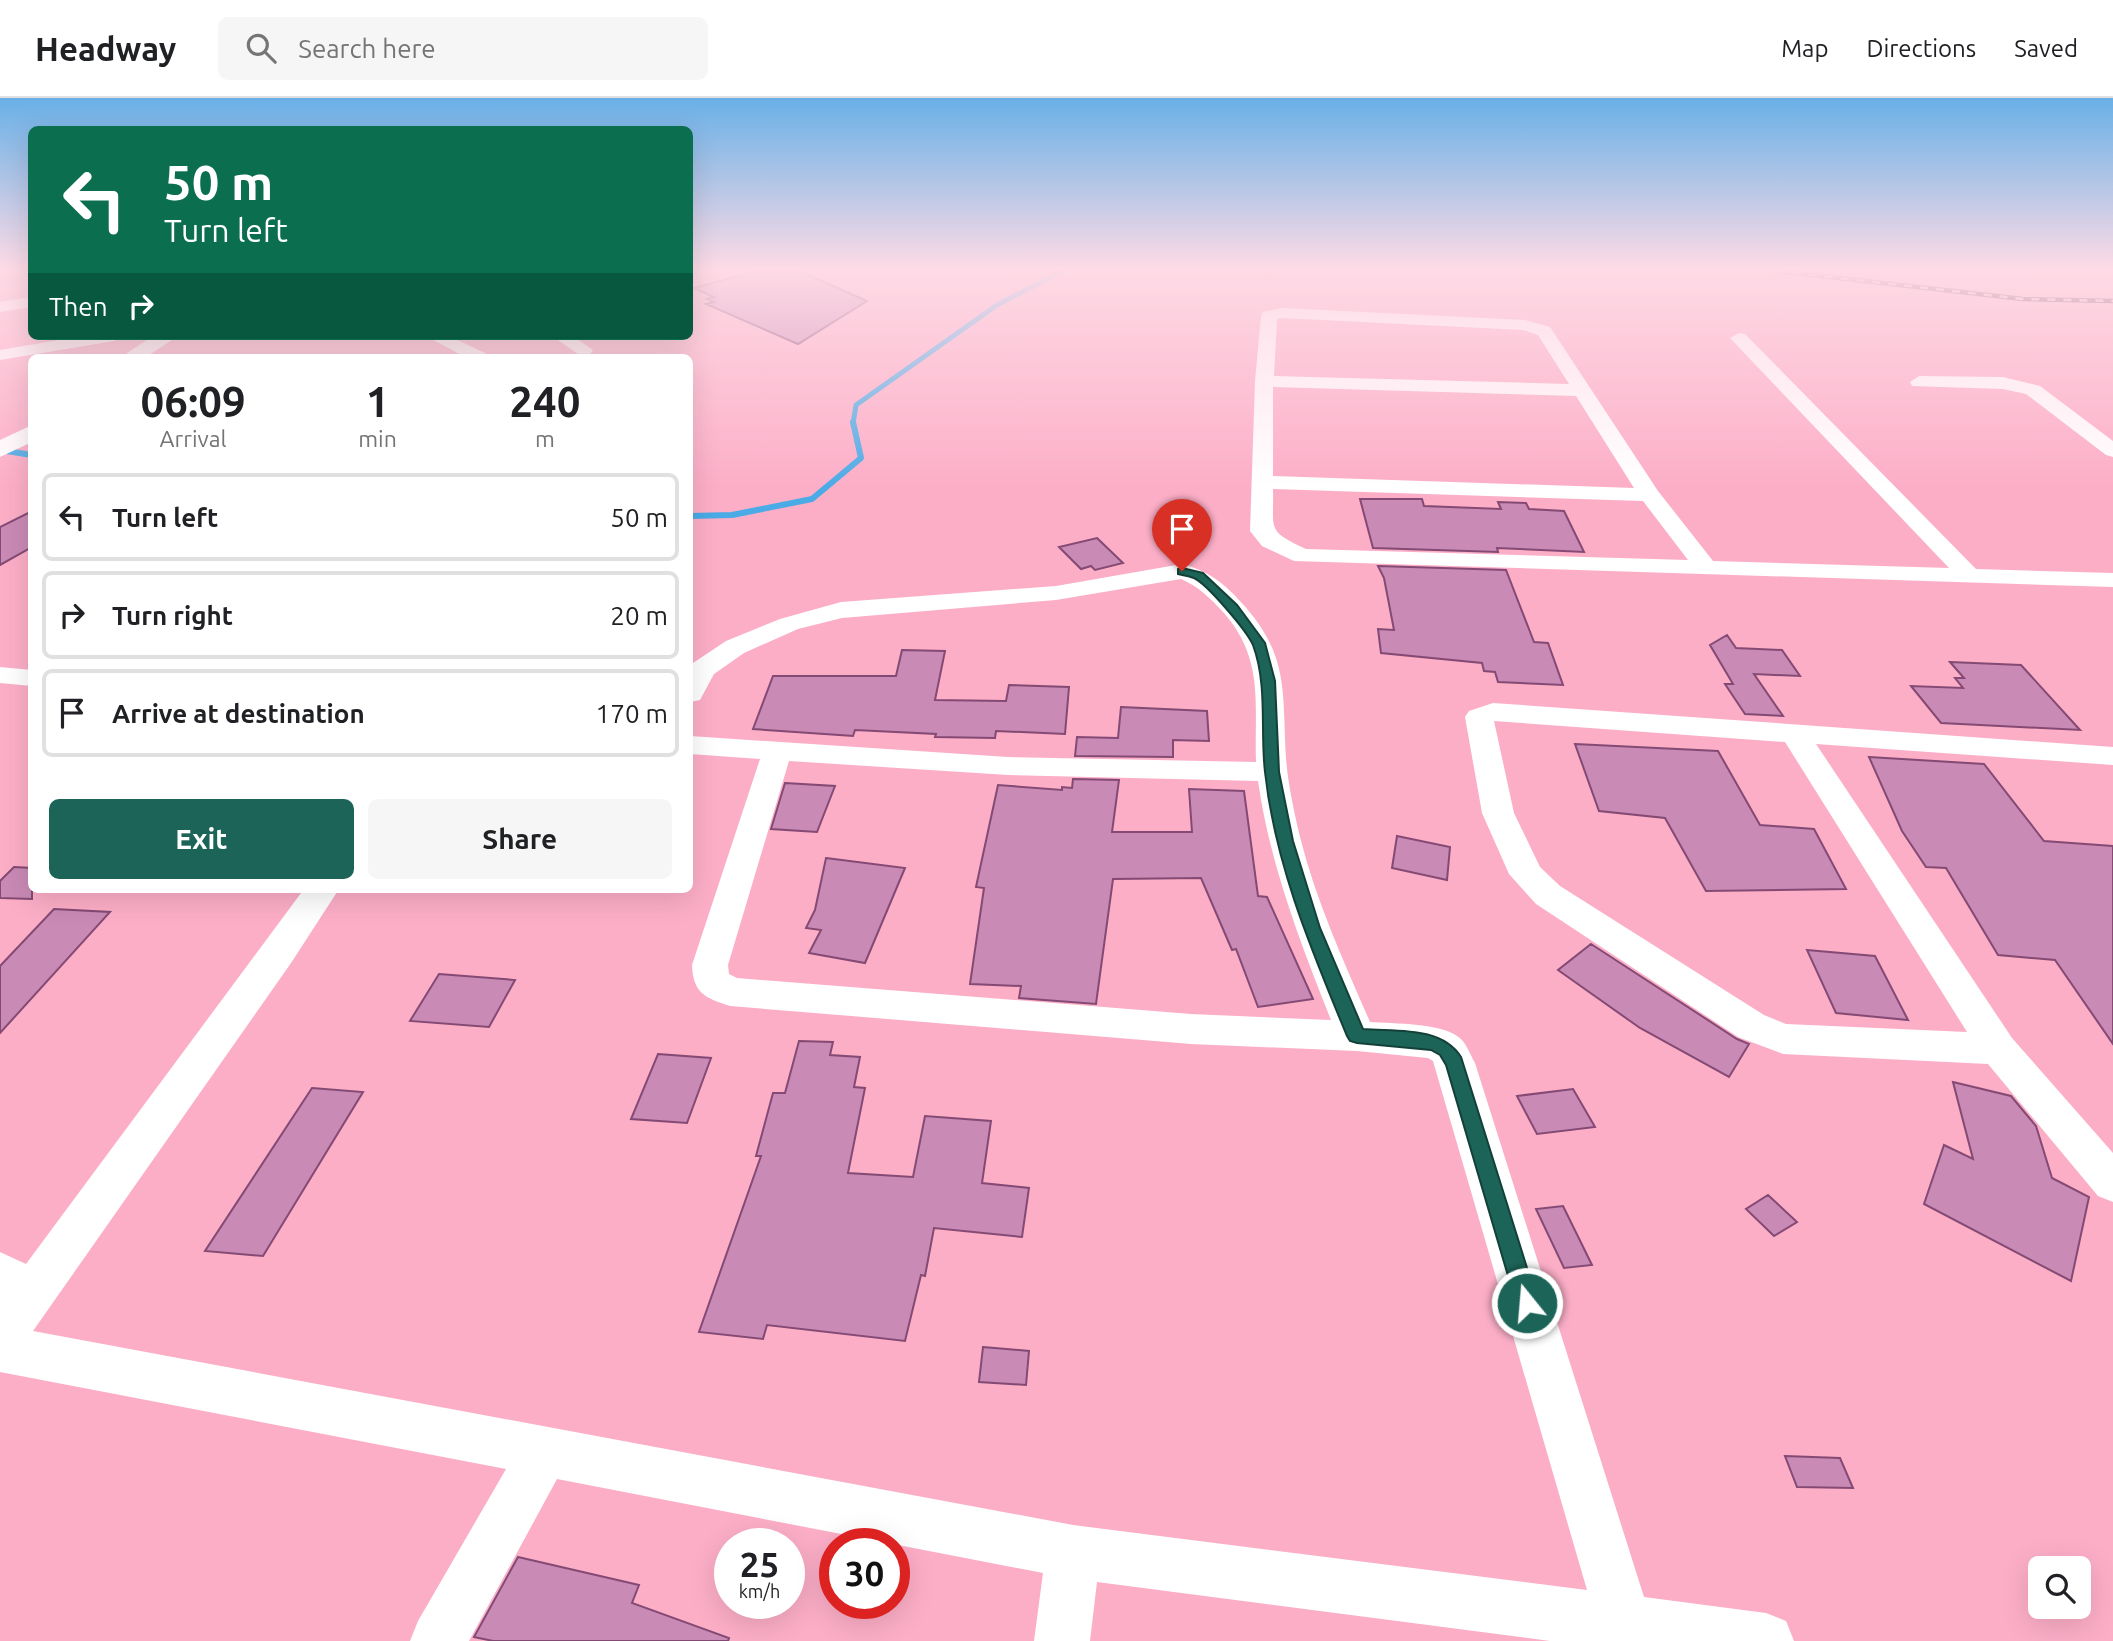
<!DOCTYPE html>
<html lang="en">
<head>
<meta charset="utf-8">
<style>
	body { margin:0; font-family:Ubuntu,sans-serif; background:#f6f6f6; color:#202124; height:100vh; display:flex; flex-direction:column; font-size:26px; white-space:nowrap }
	* { box-sizing:border-box; margin:0 }
	p { font-size:23px; color:#757577 }
	.icon { flex:none; width:38px; height:38px; fill:none; stroke:currentColor; stroke-width:2; stroke-linecap:round; stroke-linejoin:round }
	.map { position:relative; flex:1; overflow:hidden }
	.sheet { position:absolute; left:28px; top:256px; width:665px; height:539px; display:flex; flex-direction:column; background:#fff; border-radius:10px; box-shadow:0 7px 28px #0002 }
	.sheet>* { flex:none }
	.guide { position:absolute; left:28px; top:28px; width:665px; height:214px; border-radius:10px; box-shadow:0 7px 28px #0002; background:#0b6e4f; color:#fff; overflow:hidden }
	.controls { position:absolute; left:2028px; top:1458px; display:grid; gap:14px }
	.controls a { display:grid; place-items:center; width:63px; height:63px; border-radius:10px; background:#fff; box-shadow:0 7px 28px #0002; font-size:35px }
	.speed { position:absolute; left:714px; top:1430px; display:flex; gap:14px; font-size:35px; font-weight:700; text-align:center }
	.speed>* { display:grid; place-content:center; width:91px; height:91px; border-radius:50%; background:#fff; box-shadow:0 7px 28px #0002; line-height:1 }
	.speed small { font-size:18px; font-weight:400 }
	.speed .limit { border:10px solid #d22; background:#fff; color:#111 }
	.pin { position:absolute; display:grid; place-items:center; width:60px; height:60px; color:#fff; margin:-72px -30px; border-radius:50% 50% 50% 0; rotate:-45deg; box-shadow:0 0 7px #0007 }
	.pin .icon { rotate:45deg }
	.me { position:absolute; width:77px; margin:-38px; rotate:343deg; stroke-linejoin:round; filter:drop-shadow(0 0 5px #0008) }
	.turn { display:flex; align-items:center; gap:24px; height:147px; padding:0 21px; font-size:32px }
	.turn .icon { width:91px; height:91px; stroke-width:2.5 }
	.turn b { display:block; font-size:49px; line-height:60px }
	.then { display:flex; align-items:center; height:66px; padding:0 21px; background:#0003; gap:14px; font-size:26px }
	.eta { display:flex; justify-content:space-evenly; align-items:center; height:119px; text-align:center }
	.eta b { font-size:42px; font-weight:700; line-height:49px }
	.primary-button { display:flex; gap:14px; margin-top:auto; padding:14px 21px }
	.primary-button a { flex:1; height:80px; border-radius:10px; background:#1d6458; color:#fff; font-size:28px; font-weight:700; line-height:80px; text-align:center }
	.primary-button a+a { background:#f6f6f6; color:#202124 }
	ul { padding:0; list-style:none }
	li { display:flex; align-items:center; gap:21px; height:88px; margin:0 14px 10px; padding:0 7px; border:4px solid #e0e0e0; border-radius:10px }
	li div { flex:1 }
	li b { display:block; font-size:26px }
	li em { font-style:normal }
	header { display:flex; align-items:center; gap:42px; box-sizing:border-box; height:98px; padding:0 35px; background:#fff; border-bottom:2px solid #e0e0e0 }
	header strong { font-size:33px }
	nav { display:flex; gap:38px; margin-inline-start:auto; font-size:24px }
	.search { width:490px; height:63px; background:#f6f6f6; display:flex; align-items:center; gap:18px; box-sizing:border-box; padding:0 24px; border-radius:10px; color:#757577; font-size:26px }
	.map>svg:first-child { display:block }
	.lines { fill:none; stroke-linecap:round; stroke-linejoin:round }
	.stream-far1 { stroke:#4aabe6; stroke-width:5 }
	.stream { stroke:#4aabe6; stroke-width:6 }
	.building { fill:#c98ab5; stroke:#844a74; stroke-width:2 }
	.minor { fill:#fff; fill-rule:evenodd }
	.primary { fill:#fff; fill-rule:evenodd }
	.rail-casing { stroke:#44222e; stroke-width:4.5 }
	.rail { stroke:#fcaec7; stroke-width:2.5; stroke-dasharray:8; stroke-linecap:butt }
	.route { fill:#1d6458; stroke:#134139; stroke-width:2 }
</style>
</head>
<body>
<header>
<strong>Headway</strong>
<div class="search"><svg class="icon" aria-label="search" viewBox="0 0 24 24"><circle cx="10" cy="10" r="6"/><path d="M15 15l6 6"/></svg>Search here</div>
<nav><a>Map</a><a>Directions</a><a>Saved</a></nav>
</header>
<div class="map">
<svg width="2113" height="1543" viewBox="0 0 2113 1543">
	<rect width="100%" height="100%" fill="#fcaec7"/>
	<g class="lines">
		<!-- stream-far1 -->
		<path class="stream-far1" d="M853 326 856 307 997 207 1062 173"/>
		<!-- stream -->
		<path class="stream" d="M0 352 32 357
			M690 418 732 417 812 401 861 360 853 324"/>
	</g>
	<!-- building -->
	<path class="building" d="M757 173H799L867 203 798 246 706 206 714 204 707 201 714 199 694 190Z
		M1360 401H1422L1424 408 1501 411 1498 404 1526 405 1529 411 1564 413 1584 454 1497 450 1498 454 1373 450Z
		M32 413V449L0 467V429Z
		M1097 440 1123 465 1095 472 1091 468 1081 471 1059 449Z
		M1378 468 1506 472 1534 544 1548 545 1563 587 1498 584 1495 574 1484 573 1482 565 1381 555 1378 531 1394 532 1384 480Z
		M1727 537 1736 550 1782 552 1800 578 1754 576 1783 618 1745 616 1725 586H1733L1710 547Z
		M902 552 945 553 935 602 1006 603 1009 587 1069 589 1065 636 996 633 995 640 935 639 936 636 855 632 853 638 839 637 753 631 773 578H896Z
		M1950 564 2021 567 2080 632 1941 625 1911 588 1963 590 1955 580H1964Z
		M1121 609 1207 613 1209 643 1173 642V659L1075 658 1077 639 1118 640Z
		M1575 646 1718 653 1760 727 1814 731 1846 791 1706 793 1665 720 1599 713Z
		M1869 659 1984 666 2044 743 2113 748V946L2055 862 1998 857 1946 770 1926 769 1902 733Z
		M1073 681 1119 682 1112 734H1192L1189 691 1244 693 1258 798 1267 799 1313 901 1258 909 1236 851 1232 852 1201 780 1113 781 1096 906 1019 900 1021 888 970 886 984 790 976 789 998 687 1062 692V689L1072 690Z
		M785 685 835 688 817 734 771 731Z
		M1397 738 1450 749 1447 782 1392 770Z
		M826 760 905 770 865 865 809 855 821 832 806 830 815 812Z
		M14 769 32 770V801L0 800V783Z
		M54 811 110 814 0 935V868Z
		M1591 846 1737 941 1749 946 1729 979 1640 930 1558 872Z
		M1807 852 1875 858 1908 922 1836 915Z
		M439 876 515 882 489 929 410 923Z
		M799 943 833 944 830 957 860 959 854 989 865 990 848 1075 913 1079 925 1018 991 1023 982 1085 1029 1090 1022 1139 934 1130 925 1178 921 1177 905 1243 767 1227 763 1241 699 1234 761 1058H756L773 995H785Z
		M658 956 711 960 687 1025 631 1021Z
		M1953 984 2011 998 2036 1028 2052 1080 2089 1099 2071 1183 1924 1106 1944 1047 1973 1061Z
		M312 990 363 994 263 1158 205 1153Z
		M1573 991 1595 1029 1537 1036 1517 998Z
		M1768 1097 1797 1124 1774 1138 1746 1111Z
		M1563 1108 1592 1167 1564 1170 1536 1111Z
		M983 1249 1029 1253 1026 1287 979 1284Z
		M1785 1358 1840 1360 1853 1390 1797 1389Z
		M518 1459 639 1487 632 1505 729 1540 728 1543H493L474 1539Z"/>
	<g class="lines">
		<!-- minor -->
		<path class="minor" d="M32 199V209L0 214V204Z
			M1282 210 1525 222 1550 229 1658 393 1713 463 1949 470 1730 240 1739 235 1745 236 1976 471 2113 475V489L1294 463 1262 448 1250 433 1255 283 1261 218 1263 214ZM1282 220 1523 232 1538 237 1569 286 1274 278 1277 221ZM1273 289 1576 298 1634 390 1273 378ZM1273 391 1643 403 1688 462 1306 451C1266 432 1274 433 1273 391Z
			M83 238H123L114 243 0 262V252Z
			M426 238H449L485 255 488 259H465Z
			M552 238H573L593 252 590 256H578Z
			M1919 278 2003 279 2040 288 2113 343V359L2106 357 2026 296 2003 291 1912 288 1910 284Z
			M1182 466C1206 472 1223 484 1239 502 1290 556 1282 592 1286 660 1288 687 1294 713 1300 739 1316 803 1344 864 1370 924 1394 926 1443 924 1461 941 1467 947 1471 958 1475 965L1644 1499 1766 1515 1786 1523 1794 1543H1550L1097 1484 1090 1543H1034L1043 1475 557 1381 469 1543H410L418 1523 506 1371 0 1274V1154L26 1166 304 791H339L291 865 33 1233 1073 1427 1587 1492 1433 963 1428 960 1357 953 1191 946 730 908C705 900 693 895 692 867L760 661 690 656V638L1008 659 1256 664C1254 607 1265 561 1223 514 1211 501 1198 488 1181 481L1056 502 842 520 798 531 744 555 714 576 700 602 690 604V571L693 565 726 543 780 521 841 504 1056 488ZM789 663 1008 677 1258 683C1270 767 1300 844 1331 922L1191 916 737 880 729 876 728 867Z
			M0 569 32 572V588L0 585Z
			M1493 605 2113 649V667L1816 646 2012 940 2113 1055V1104L2098 1098 1988 966 1783 956 1738 939 1536 806 1509 776 1482 715 1465 619 1469 613ZM1494 623 1785 644 1967 934 1786 926 1764 917 1560 788 1540 769 1514 715Z"/>
		<!-- primary -->
		<path class="primary" d="M153 238H178L146 259H121Z
			M32 327V344L0 359V342Z"/>
		<!-- rail casing -->
		<g class="rail-casing">
			<path id="rail" d="M1777 173 2023 201 2113 203"/>
		</g>
		<!-- rail -->
		<use href="#rail" class="rail"/>
	</g>
	<!-- sky -->
	<linearGradient id="sky" x2="0" y2="1"><stop stop-color="#69b0e7"/><stop offset="0.44" stop-color="#fedbe6"/><stop offset="1" stop-color="#fedbe6" stop-opacity="0"/></linearGradient>
	<rect width="2113" height="389" fill="url(#sky)"/>
	<!-- route -->
	<path class="route" d="M1182 470 1203 475 1237 507 1265 545 1275 583 1279 674 1293 743 1320 830 1363 931C1397 934 1441 928 1461 959L1538 1205 1535 1212 1527 1215 1520 1212 1516 1205 1446 967 1440 957 1431 952 1357 945 1350 943 1347 938C1312 853 1275 767 1265 674 1260 632 1268 588 1253 547 1247 533 1207 486 1194 480 1189 478 1183 477 1178 476V471Z"/>
</svg>
<div class="controls">
<a><svg class="icon" aria-label="search" viewBox="0 0 24 24"><circle cx="10" cy="10" r="6"/><path d="M15 15l6 6"/></svg></a>
</div>
<div class="speed"><div>25<small>km/h</small></div><div class="limit">30</div></div>
<div class="pin" style="left:1182px;top:473px;background:#d93025"><svg class="icon" aria-label="arrive" viewBox="0 0 24 24"><path d="M6 21V4h12l-3 4 3 4H6"/></svg></div>
<svg class="me" style="left:1527px;top:1205px" viewBox="-20 -20 40 40"><circle r="17" fill="#1d6458" stroke="#fff" stroke-width="3"/><path d="M0-11L8 9 0 5-8 9z" fill="#fff"/></svg>
<div class="guide">
<div class="turn"><svg class="icon" aria-label="left" viewBox="0 0 24 24"><path d="M17 20v-9H6M10 6l-5 5 5 5"/></svg><div><b>50 m</b>Turn left</div></div>
<div class="then">Then<svg class="icon" aria-label="right" viewBox="0 0 24 24"><path d="M7 20v-9h11M14 6l5 5-5 5"/></svg></div>
</div>
<section class="sheet">
<div class="eta">
<div><b>06:09</b><p>Arrival</p></div>
<div><b>1</b><p>min</p></div>
<div><b>240</b><p>m</p></div>
</div>
<ul>
<li><svg class="icon" aria-label="left" viewBox="0 0 24 24"><path d="M17 20v-9H6M10 6l-5 5 5 5"/></svg><div><b>Turn left</b></div><em>50 m</em></li>
<li><svg class="icon" aria-label="right" viewBox="0 0 24 24"><path d="M7 20v-9h11M14 6l5 5-5 5"/></svg><div><b>Turn right</b></div><em>20 m</em></li>
<li><svg class="icon" aria-label="arrive" viewBox="0 0 24 24"><path d="M6 21V4h12l-3 4 3 4H6"/></svg><div><b>Arrive at destination</b></div><em>170 m</em></li>
</ul>
<div class="primary-button"><a>Exit</a><a>Share</a></div>
</section>
</div>
</body>
</html>
